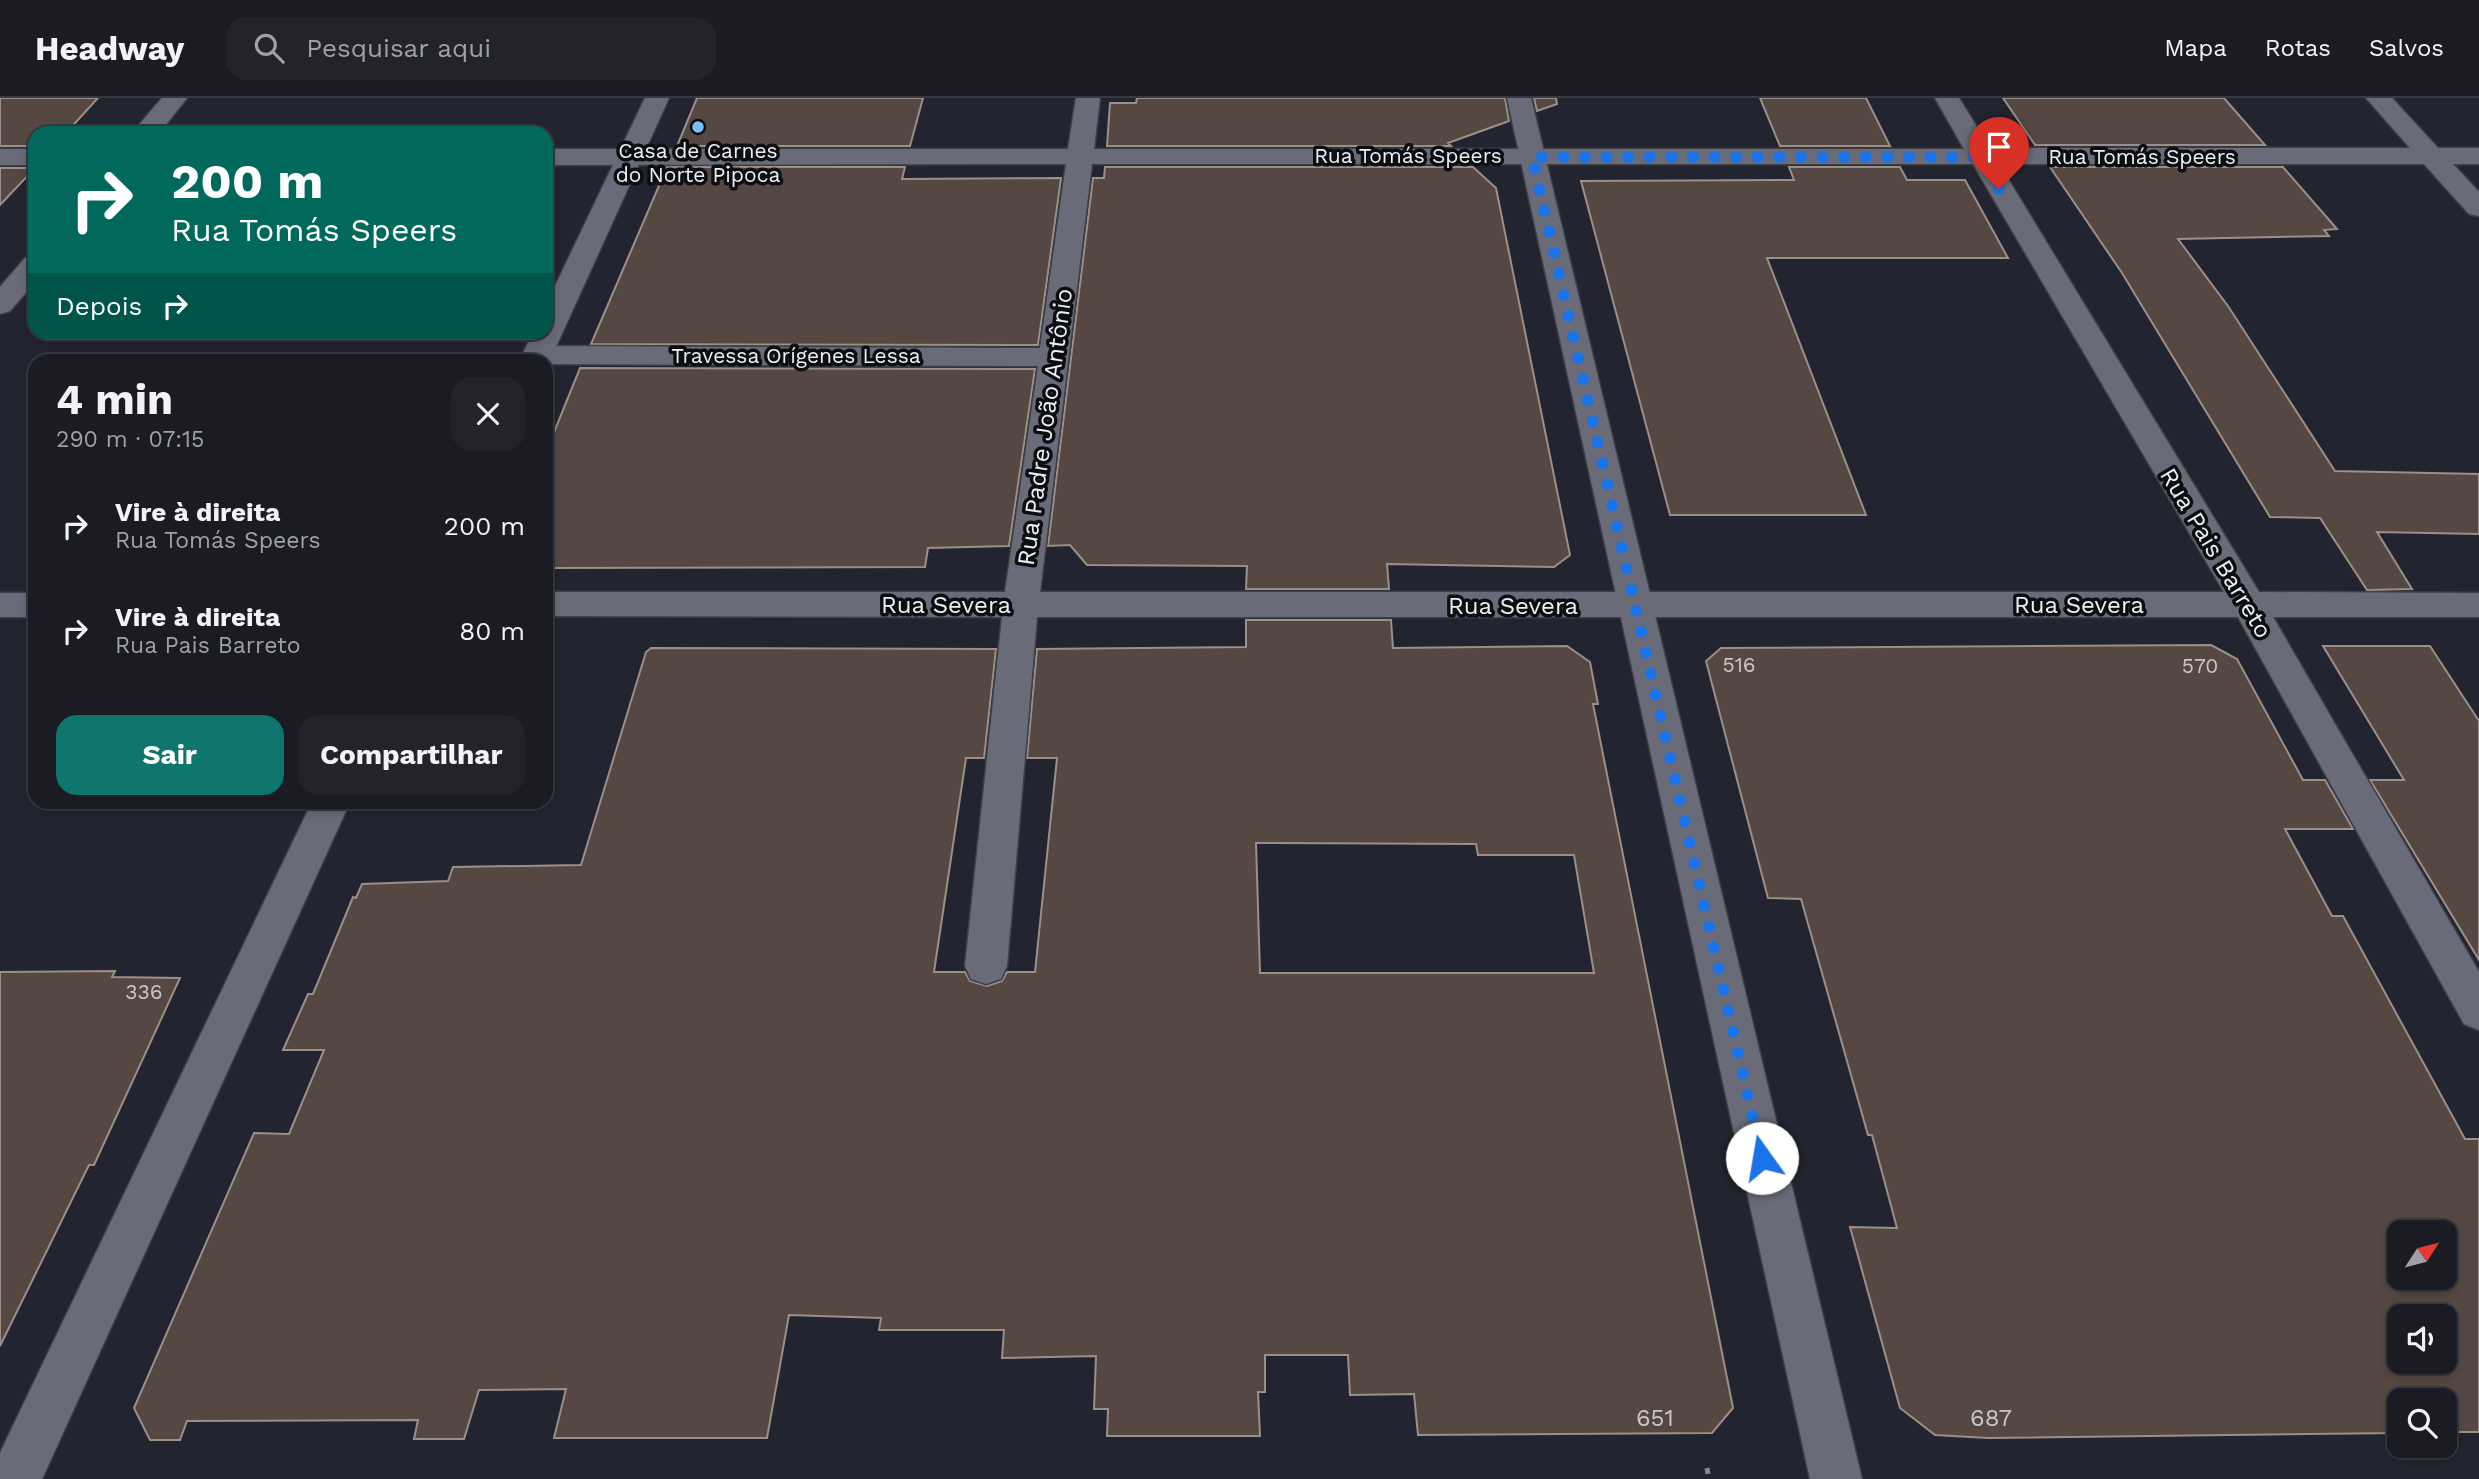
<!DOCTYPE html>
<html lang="pt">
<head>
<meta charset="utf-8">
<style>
	body { margin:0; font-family:"Work Sans",sans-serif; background:#23242b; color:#f1f3f6; height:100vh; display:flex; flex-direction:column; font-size:26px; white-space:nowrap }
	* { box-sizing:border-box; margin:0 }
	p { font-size:23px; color:#9fa1a6 }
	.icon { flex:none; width:38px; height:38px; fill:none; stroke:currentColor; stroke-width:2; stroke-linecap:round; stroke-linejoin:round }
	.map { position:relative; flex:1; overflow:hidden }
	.side { position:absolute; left:28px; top:256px; width:525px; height:455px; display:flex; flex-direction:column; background:#1a1b23; border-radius:21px; box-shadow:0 4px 10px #0003,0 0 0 2px #383941 }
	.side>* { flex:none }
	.guide { position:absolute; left:28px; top:28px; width:525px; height:214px; border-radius:21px; box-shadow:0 4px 10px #0003,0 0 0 2px #383941; background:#00695c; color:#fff; overflow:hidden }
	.needle { width:46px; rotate:54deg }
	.tools { position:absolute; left:2387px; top:1122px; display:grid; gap:14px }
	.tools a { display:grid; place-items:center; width:70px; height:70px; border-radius:14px; background:#1a1b23; box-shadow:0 4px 10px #0003,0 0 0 2px #383941; font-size:35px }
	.pin { position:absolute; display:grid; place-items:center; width:60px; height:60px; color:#fff; margin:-72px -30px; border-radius:50% 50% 50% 0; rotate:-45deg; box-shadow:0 0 7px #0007 }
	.pin .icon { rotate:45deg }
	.me { position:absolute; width:77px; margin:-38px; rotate:347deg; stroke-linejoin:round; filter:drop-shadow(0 0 5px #0008) }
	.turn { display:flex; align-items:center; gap:24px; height:147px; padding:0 28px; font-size:32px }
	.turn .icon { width:91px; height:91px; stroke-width:2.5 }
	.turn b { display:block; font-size:49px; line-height:60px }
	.then { display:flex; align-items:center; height:66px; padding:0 28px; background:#0003; gap:14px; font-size:26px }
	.round { display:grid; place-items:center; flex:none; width:74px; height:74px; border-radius:21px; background:#23242b }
	.headline { display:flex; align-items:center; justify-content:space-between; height:119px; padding:0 28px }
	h1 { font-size:42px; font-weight:700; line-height:52px }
	.cta { display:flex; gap:14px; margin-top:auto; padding:14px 28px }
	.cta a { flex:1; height:80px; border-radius:21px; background:#0f766e; color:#fff; font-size:28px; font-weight:700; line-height:80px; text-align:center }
	.cta a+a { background:#23242b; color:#f1f3f6 }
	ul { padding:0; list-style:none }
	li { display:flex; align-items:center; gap:21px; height:105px; padding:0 28px }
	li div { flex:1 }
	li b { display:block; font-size:26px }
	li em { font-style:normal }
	header { display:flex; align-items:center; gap:42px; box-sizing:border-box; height:98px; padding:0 35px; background:#1a1b23; border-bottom:2px solid #383941 }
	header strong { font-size:33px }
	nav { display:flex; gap:38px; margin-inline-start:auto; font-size:24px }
	.search { width:490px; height:63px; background:#23242b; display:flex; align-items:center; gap:18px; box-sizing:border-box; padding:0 24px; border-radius:21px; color:#9fa1a6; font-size:26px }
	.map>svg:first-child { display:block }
	.building { fill:#554843; stroke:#9c8e88; stroke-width:2; fill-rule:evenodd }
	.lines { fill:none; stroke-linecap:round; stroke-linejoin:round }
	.minor-casing { stroke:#3e4048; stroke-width:3 }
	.tertiary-casing { stroke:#3e4048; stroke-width:3 }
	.path { stroke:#888a93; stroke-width:5; stroke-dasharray:6 6; stroke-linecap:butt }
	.minor { fill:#696c78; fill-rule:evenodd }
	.tertiary { fill:#696c78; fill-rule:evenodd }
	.route { stroke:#1a73e8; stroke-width:12; stroke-dasharray:0 21.6 }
	.poi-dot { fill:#77bff7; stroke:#0d0e12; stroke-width:2.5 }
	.labels { text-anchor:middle; stroke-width:7; stroke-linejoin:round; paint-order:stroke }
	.far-poi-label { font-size:21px; fill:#edeff6; stroke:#0d0e12 }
	.far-street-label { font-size:21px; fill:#edeff6; stroke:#0d0e12 }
	.number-label { font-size:21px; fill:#c7c5c9 }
	.street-label { font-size:24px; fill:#edeff6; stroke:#0d0e12 }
	.near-number-label { font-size:24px; fill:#c7c5c9 }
</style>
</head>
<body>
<header>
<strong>Headway</strong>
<div class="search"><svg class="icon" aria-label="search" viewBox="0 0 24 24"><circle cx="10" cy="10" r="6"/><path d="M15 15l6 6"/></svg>Pesquisar aqui</div>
<nav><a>Mapa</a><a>Rotas</a><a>Salvos</a></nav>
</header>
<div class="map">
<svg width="2479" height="1381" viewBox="0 0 2479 1381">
	<rect width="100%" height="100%" fill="#22242f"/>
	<!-- building -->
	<path class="building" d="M0 0H98L66 35H35V48H0Z
		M697 0H923L910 48H677Z
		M1137 0H1505L1509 23 1448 45 1451 48H1107L1110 5H1136Z
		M1534 0H1556L1557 6 1537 13Z
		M1760 0H1866L1890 48H1780Z
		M2003 0H2224L2265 47H2035Z
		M667 69H905L902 81 1061 80 1038 247 591 246Z
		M1105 69H1473L1496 90 1570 457 1554 469 1387 466 1389 491H1246L1247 468 1087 467 1070 447 1048 448 1093 80H1104Z
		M1789 69H1900L1907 82H1965L2008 160H1767L1866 417H1670L1581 83 1794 82Z
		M2050 69H2283L2337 131 2324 132 2329 138 2178 141 2228 208 2335 373 2479 376V436L2377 434 2412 491 2367 492 2320 420 2270 419 2122 175Z
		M0 70H35L0 107Z
		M580 270 1035 271 1009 448 928 450 925 469 546 470V354Z
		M1246 522H1391L1393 550 1567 548 1590 564 1598 606H1593L1733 1310 1712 1335 1418 1337 1414 1296 1350 1297 1348 1257H1265V1294H1258L1260 1338H1107L1108 1311H1094L1096 1258 1002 1260 1004 1232H879L881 1220 789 1217 767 1340H554L566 1291 479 1292 464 1341H414L418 1322 187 1323 180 1342H150L134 1310 254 1035 289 1036 324 952H283L308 896H313L353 799 356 800 362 786 448 783 453 769 581 767 646 554 651 550 996 551 984 660H966L934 874H965L970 883 987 888 1002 883 1007 874H1035L1057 660H1027L1037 551 1246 549ZM1256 745 1476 746 1478 757H1574L1594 875H1260Z
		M2211 547 2237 561 2303 682H2325L2353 731H2285L2332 818H2343L2465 1041H2479V1334H2445V1302H2399V1335L1988 1340 1935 1337 1900 1310 1850 1129 1897 1130 1872 1037H1868L1801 801 1768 800 1706 563 1721 550ZM2399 1134H2445V1180H2399ZM2399 1218H2445V1264H2399Z
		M2323 548H2430L2479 623V862L2370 682H2404Z
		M115 873 112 879 180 880 94 1067H89L0 1248V874Z"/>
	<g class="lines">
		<!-- minor casing -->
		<g class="minor-casing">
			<path id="minor" d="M162 0H187L159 35H132Z
				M1076 0H1100L1094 51H1964L1935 0H1959L1990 50H2410L2366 0H2392L2438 50H2479V66H2453L2479 94V118L2469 116 2424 66H1999L2259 494 2479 495V519H2273L2479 874V932L2464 926 2238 519H1037L1007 868 1001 881 986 886 971 881 965 868 1002 519 546 518V494H1005L1038 268 546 266V262H527L523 257 527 251 538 248 1040 250 1066 66 546 67V51H1068ZM1092 66H1973L2224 494H1040Z
				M0 51H35V67H0Z
				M35 158V184L10 213 0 216V189L25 160Z
				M0 495H35V519H0Z"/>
		</g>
		<!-- tertiary casing -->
		<g class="tertiary-casing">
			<path id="tertiary" d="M645 0H669L550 262 546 268V262H520L533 234H546V207Z
				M1507 0H1531L1862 1381H1810Z
				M312 704H350L42 1381H0V1355Z"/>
		</g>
		<!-- path -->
		<path class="path" d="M1707 1370 1709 1381"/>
		<!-- minor -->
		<use href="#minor" class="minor"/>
		<!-- tertiary -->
		<use href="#tertiary" class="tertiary"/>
	</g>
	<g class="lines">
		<!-- route -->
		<path class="route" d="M1762 1060 1532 59H1980L1999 91"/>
	</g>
	<!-- markers -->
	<circle class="poi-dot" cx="698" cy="29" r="7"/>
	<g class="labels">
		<!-- far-poi labels -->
		<g class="far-poi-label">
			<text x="698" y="60">Casa de Carnes<tspan x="698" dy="24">do Norte Pipoca</tspan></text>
		</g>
		<!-- far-street labels -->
		<g class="far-street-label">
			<text x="1408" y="65">Rua Tomás Speers</text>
			<text x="2142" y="66">Rua Tomás Speers</text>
			<text x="796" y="265">Travessa Orígenes Lessa</text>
		</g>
		<!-- number labels -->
		<g class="number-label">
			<text x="1739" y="574">516</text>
			<text x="2200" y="575">570</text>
			<text x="144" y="901">336</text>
		</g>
		<!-- street labels -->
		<g class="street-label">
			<text transform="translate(1045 329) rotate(-82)" y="8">Rua Padre João Antônio</text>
			<text transform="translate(2216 455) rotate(59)" y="8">Rua Pais Barreto</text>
			<text x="946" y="515">Rua Severa</text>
			<text x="2079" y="515">Rua Severa</text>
			<text x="1513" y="516">Rua Severa</text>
		</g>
		<!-- near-number labels -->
		<g class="near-number-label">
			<text x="1655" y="1328">651</text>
			<text x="1991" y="1328">687</text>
		</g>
	</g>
</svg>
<div class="tools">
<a><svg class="needle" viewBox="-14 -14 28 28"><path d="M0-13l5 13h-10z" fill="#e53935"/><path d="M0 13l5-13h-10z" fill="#9fa1a6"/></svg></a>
<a><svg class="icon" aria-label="sound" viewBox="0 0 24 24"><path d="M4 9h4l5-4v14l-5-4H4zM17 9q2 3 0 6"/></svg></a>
<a><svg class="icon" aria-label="search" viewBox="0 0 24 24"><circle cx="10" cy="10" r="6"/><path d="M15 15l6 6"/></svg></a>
</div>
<div class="pin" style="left:1999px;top:91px;background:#d93025"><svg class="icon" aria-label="arrive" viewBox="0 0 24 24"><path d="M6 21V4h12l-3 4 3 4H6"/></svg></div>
<svg class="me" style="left:1762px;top:1060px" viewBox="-20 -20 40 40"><circle r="19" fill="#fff"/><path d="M0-13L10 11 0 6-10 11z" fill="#1a73e8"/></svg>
<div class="guide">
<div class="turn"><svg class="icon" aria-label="right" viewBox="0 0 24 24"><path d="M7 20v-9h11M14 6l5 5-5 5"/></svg><div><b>200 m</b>Rua Tomás Speers</div></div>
<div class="then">Depois<svg class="icon" aria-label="right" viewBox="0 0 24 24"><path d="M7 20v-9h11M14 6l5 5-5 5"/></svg></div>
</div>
<section class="side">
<div class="headline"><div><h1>4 min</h1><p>290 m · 07:15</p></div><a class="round"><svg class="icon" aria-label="close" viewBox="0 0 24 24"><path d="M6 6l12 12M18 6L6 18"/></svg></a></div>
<ul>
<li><svg class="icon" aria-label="right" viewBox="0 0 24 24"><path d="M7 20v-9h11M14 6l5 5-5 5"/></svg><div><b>Vire à direita</b><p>Rua Tomás Speers</p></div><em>200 m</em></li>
<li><svg class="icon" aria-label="right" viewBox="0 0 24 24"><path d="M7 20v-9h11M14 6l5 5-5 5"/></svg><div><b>Vire à direita</b><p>Rua Pais Barreto</p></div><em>80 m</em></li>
</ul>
<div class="cta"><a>Sair</a><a>Compartilhar</a></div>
</section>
</div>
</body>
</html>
